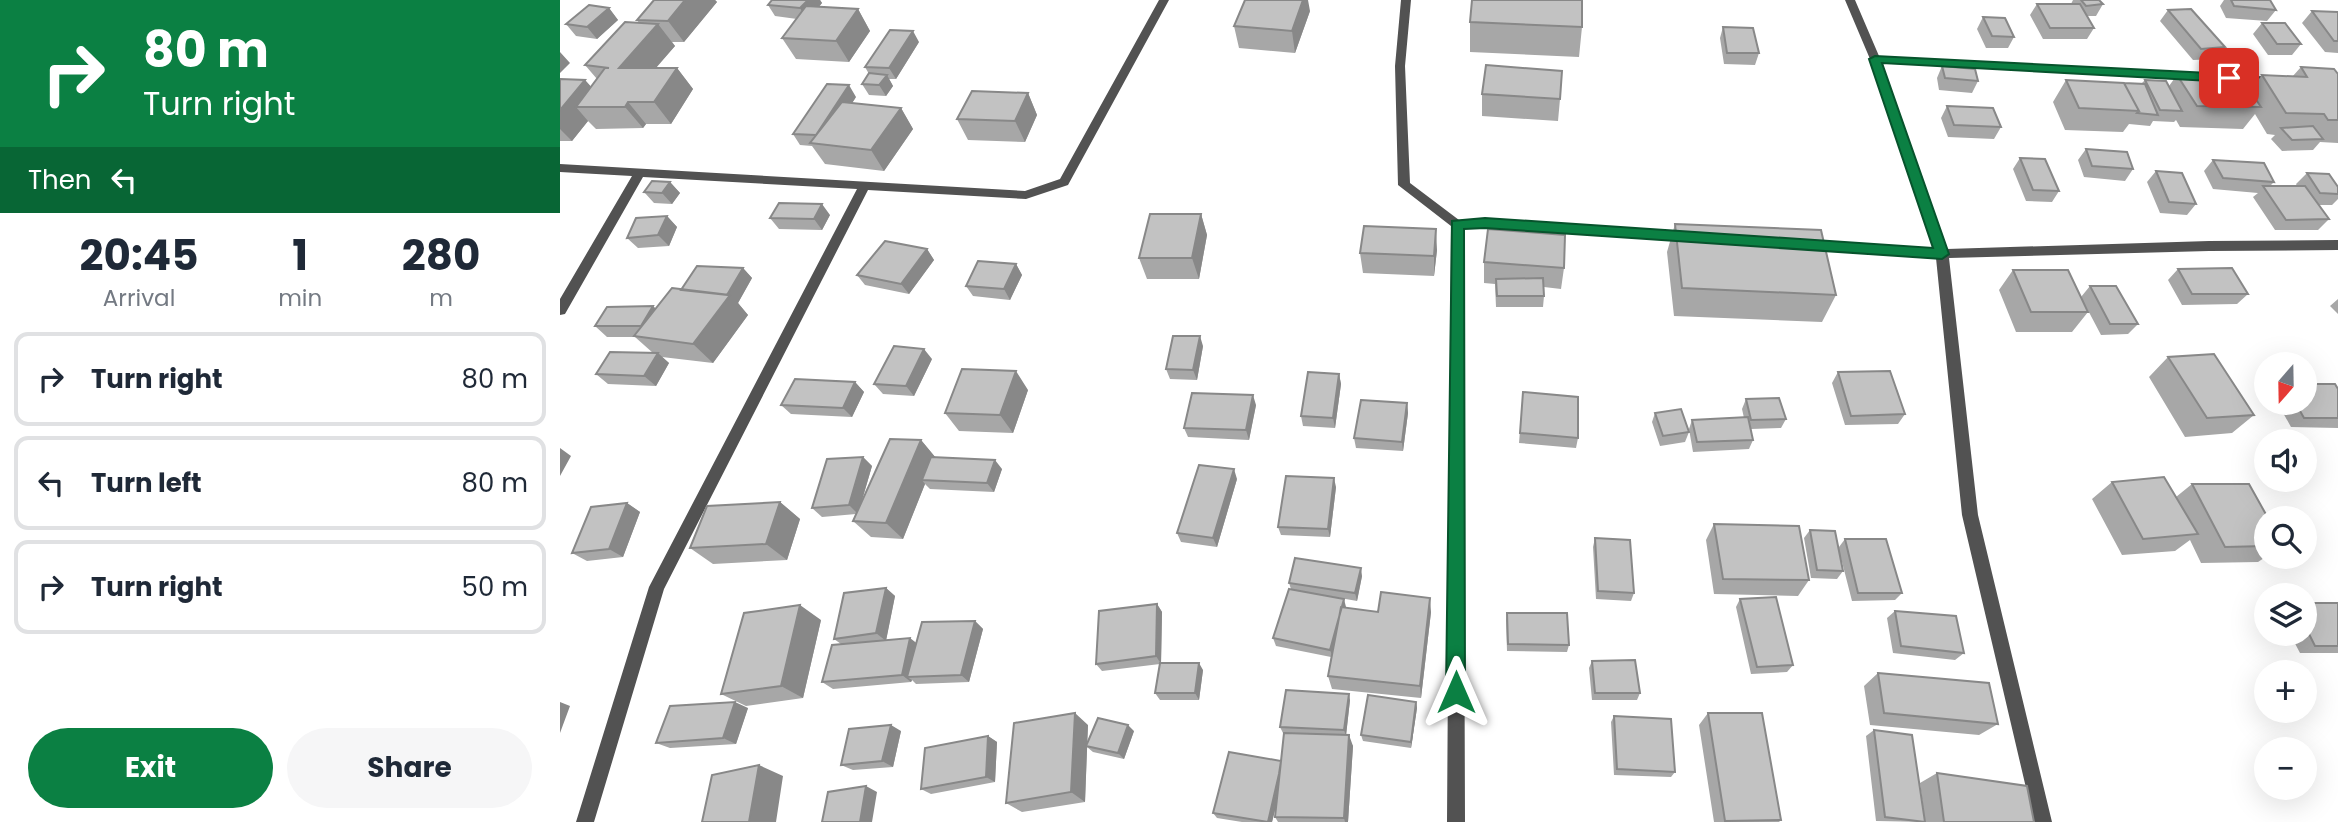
<!DOCTYPE html>
<html lang="en">
<head>
<meta charset="utf-8">
<style>
	body { margin:0; font-family:Poppins,sans-serif; background:#f6f6f7; color:#1f2937; height:100vh; display:flex; flex-direction:column; font-size:26px; white-space:nowrap }
	* { box-sizing:border-box; margin:0 }
	p { font-size:23px; color:#747a83 }
	.icon { flex:none; width:38px; height:38px; fill:none; stroke:currentColor; stroke-width:2; stroke-linecap:round; stroke-linejoin:round }
	.map { position:relative; flex:1; overflow:hidden }
	.panel { display:flex; flex-direction:column; background:#fff; width:560px }
	.panel>* { flex:none }
	.top-card { background:#0b8043; color:#fff; overflow:hidden }
	.needle { width:46px; rotate:200deg }
	.tools { position:absolute; left:1694px; top:352px; display:grid; gap:14px }
	.tools a { display:grid; place-items:center; width:63px; height:63px; border-radius:50%; background:#fff; box-shadow:0 7px 28px #0002; font-size:35px }
	.pin { position:absolute; display:grid; place-items:center; width:60px; height:60px; color:#fff; margin:-30px; border-radius:14px; box-shadow:0 4px 10px #0006 }
	.me { position:absolute; width:77px; margin:-38px; rotate:0deg; stroke-linejoin:round; filter:drop-shadow(0 0 5px #0008) }
	.turn { display:flex; align-items:center; gap:24px; height:147px; padding:0 28px; font-size:32px }
	.turn .icon { width:91px; height:91px; stroke-width:2.5 }
	.turn b { display:block; font-size:49px; line-height:60px }
	.then { display:flex; align-items:center; height:66px; padding:0 28px; background:#0003; gap:14px; font-size:26px }
	.eta { display:flex; justify-content:space-evenly; align-items:center; height:119px; text-align:center }
	.eta b { font-size:42px; font-weight:700; line-height:49px }
	.cta { display:flex; gap:14px; margin-top:auto; padding:14px 28px }
	.cta a { flex:1; height:80px; border-radius:42px; background:#0b8043; color:#fff; font-size:28px; font-weight:700; line-height:80px; text-align:center }
	.cta a+a { background:#f6f6f7; color:#1f2937 }
	ul { padding:0; list-style:none }
	li { display:flex; align-items:center; gap:21px; height:94px; margin:0 14px 10px; padding:0 14px; border:4px solid #e0e1e3; border-radius:14px }
	li div { flex:1 }
	li b { display:block; font-size:26px }
	li em { font-style:normal }
	main { display:flex; flex:1; min-height:0 }
	.map>svg:first-child { display:block }
	.lines { fill:none; stroke-linecap:round; stroke-linejoin:round }
	.minor { fill:#525252; fill-rule:evenodd }
	.wall { fill:#a7a7a7 }
	.shaded-wall { fill:#888 }
	.building { fill:#c2c2c2; stroke:#888; stroke-width:2 }
	.route { fill:#0b8043; stroke:#07532c; stroke-width:2 }
</style>
</head>
<body>
<main>
<section class="panel">
<div class="top-card">
<div class="turn"><svg class="icon" aria-label="right" viewBox="0 0 24 24"><path d="M7 20v-9h11M14 6l5 5-5 5"/></svg><div><b>80 m</b>Turn right</div></div>
<div class="then">Then<svg class="icon" aria-label="left" viewBox="0 0 24 24"><path d="M17 20v-9H6M10 6l-5 5 5 5"/></svg></div>
</div>
<div class="eta">
<div><b>20:45</b><p>Arrival</p></div>
<div><b>1</b><p>min</p></div>
<div><b>280</b><p>m</p></div>
</div>
<ul>
<li><svg class="icon" aria-label="right" viewBox="0 0 24 24"><path d="M7 20v-9h11M14 6l5 5-5 5"/></svg><div><b>Turn right</b></div><em>80 m</em></li>
<li><svg class="icon" aria-label="left" viewBox="0 0 24 24"><path d="M17 20v-9H6M10 6l-5 5 5 5"/></svg><div><b>Turn left</b></div><em>80 m</em></li>
<li><svg class="icon" aria-label="right" viewBox="0 0 24 24"><path d="M7 20v-9h11M14 6l5 5-5 5"/></svg><div><b>Turn right</b></div><em>50 m</em></li>
</ul>
<div class="cta"><a>Exit</a><a>Share</a></div>
</section>
<div class="map">
<svg width="1778" height="822" viewBox="0 0 1778 822">
	<rect width="100%" height="100%" fill="#fff"/>
	<g class="lines">
		<!-- minor -->
		<path class="minor" d="M599 0H609L508 185 466 199 308 190 104 589 34 822H16L89 587 297 189 83 177 5 314 0 315V299L72 176 0 172V164L465 191 500 179Z
			M841 0H851L845 66 850 183 899 220 925 219 1130 233 1136 237 1130 241 925 227 903 228 905 822H887L891 226 838 185 835 66Z
			M1285 0H1295L1319 56 1635 73 1640 76 1635 79 1322 63 1387 249 1649 241 1778 240V250L1649 251 1389 258 1418 515 1492 822H1474L1402 515 1376 258 1248 250 1242 245 1248 240 1374 249 1310 59Z
			M1662 74 1715 77 1720 80 1715 83 1658 79 1657 77Z"/>
	</g>
	<!-- wall -->
	<path class="wall" d="M94 0H155L157 2 124 42H112L115 46 95 68H117L133 89 111 124H86L83 128 36 129 28 121 12 141H0V79L25 80 31 87 37 79 25 65 79 23 77 20Z
		M212 0H260L262 3 259 7 298 9 310 31 289 62 236 59 222 38 237 19 215 16 208 5Z
		M1513 0H1539L1543 4 1536 16H1527L1534 28 1527 39H1483L1470 15 1477 4H1511Z
		M1664 0H1710L1716 10 1707 21 1666 18 1660 6Z
		M49 8 58 20 37 39 16 36 6 24Z
		M1608 10 1665 47 1656 59 1633 60 1600 21Z
		M750 11 735 53 679 48 674 26Z
		M1752 11 1778 12V53L1765 52 1742 23Z
		M1423 17 1454 37 1448 48H1426L1417 29Z
		M910 22 1022 27 1019 57 910 52Z
		M1702 23 1741 44 1732 55H1708L1693 34Z
		M1163 27 1199 53 1195 65 1164 64 1160 38Z
		M359 42 336 79H329L333 86 326 96 309 95 302 84 309 74 305 67Z
		M1382 66 1418 81 1412 93 1379 90 1377 78Z
		M1741 67 1778 74V143L1760 142 1753 150 1722 151 1711 139 1715 135 1707 134 1695 114 1683 129 1620 127 1616 120 1614 122 1593 121 1590 126 1569 124 1563 132 1505 130 1493 102 1506 80 1581 84 1585 80 1609 86 1617 75 1690 91 1702 75 1732 77Z
		M468 93 477 115 465 142 408 140 397 119Z
		M922 94 1000 99 998 121 922 116Z
		M296 97 292 103 341 108 353 129 324 171 265 164 252 146 240 145 233 134Z
		M1387 106 1441 127 1434 139 1388 137 1381 118Z
		M1526 149 1573 169 1565 181 1524 177 1518 160Z
		M1460 158 1499 191 1492 202 1466 201 1453 169Z
		M1653 160 1714 182 1710 186H1737L1736 184 1747 173 1778 187V199L1772 205H1759L1769 219 1758 230H1715L1693 197 1698 193 1653 189 1644 171Z
		M1596 171 1636 204 1627 215 1600 213 1587 182Z
		M110 182 120 193 112 204 94 203 84 192Z
		M641 214 647 235 639 279H587L579 258Z
		M270 215 262 230 219 229 210 218Z
		M107 216 117 227 109 246 78 248 67 238Z
		M1115 224 1276 295 1262 322 1114 316 1107 252Z
		M367 249 374 260 349 294 305 285 297 275Z
		M877 250 874 276 803 273 800 253Z
		M924 262 1004 268 1001 289 984 287V296L983 307H936L935 284 924 283Z
		M456 264 462 275 450 300 413 296 406 286Z
		M183 268 192 278 178 303 188 315 153 363 102 357 109 363 96 386 48 384 36 374 93 353 75 337H47L35 326 93 306 96 309 121 290Z
		M1618 269 1688 294 1677 304 1622 305 1608 280Z
		M1453 270 1528 312 1512 332H1456L1439 290Z
		M1530 286 1578 324 1568 334 1541 335 1521 297Z
		M1778 299V314L1770 306Z
		M643 346 637 380 610 379 606 369Z
		M1608 357 1694 415 1672 433 1625 437 1589 377Z
		M372 359 354 396 323 394 314 384Z
		M1278 372 1345 414 1338 424 1285 425 1272 383Z
		M779 374 781 384 775 428 743 426 741 416Z
		M295 382 304 392 292 417 231 414 221 405Z
		M1778 389V428L1731 427 1717 402H1745Z
		M468 390 453 433 399 431 385 413Z
		M963 392 1018 438 1016 448 959 443Z
		M1186 399 1226 419 1221 428 1191 429 1193 440 1189 449 1133 452 1129 429 1132 420 1184 418 1182 409Z
		M847 403 848 413 843 451 796 448 794 438Z
		M696 405 689 440 628 437 624 428Z
		M1095 413 1129 432 1125 442 1100 446 1092 422Z
		M361 440 375 457 442 469 434 492 370 489 365 484 343 539 311 537 293 521 296 514 262 517 252 508 303 457 312 466 302 500Z
		M677 479 657 547 621 542 617 533Z
		M1552 482 1616 497 1632 484 1706 518 1707 556 1698 562 1641 563 1630 540 1615 551 1562 555 1532 499Z
		M776 487 770 537 721 535 718 527Z
		M220 502 240 519 227 560 153 564 130 548Z
		M67 503 80 512 63 557 27 561 12 553Z
		M1154 524 1249 580 1238 596 1154 594 1146 540Z
		M1250 530 1279 547 1285 539 1342 593 1335 600 1292 601 1281 558 1283 571 1277 579 1251 578 1244 538Z
		M1035 538 1074 593 1071 601 1036 599 1033 547Z
		M802 576 797 601 769 596 786 608 818 612H871L861 698 772 689 768 676 771 657 716 646 713 638 731 589 729 583Z
		M326 588 335 596 326 640 356 643 415 621 423 629 409 682 356 684 352 680 351 682 273 689 262 682 281 644 274 639Z
		M1180 599 1233 665 1227 672 1191 674 1176 607Z
		M1745 603H1778V653H1740L1730 634H1745Z
		M597 604 602 612 601 663 643 670 639 700H600L595 693 600 664 542 671 536 664Z
		M1335 611 1404 653 1395 660 1333 653 1327 618Z
		M947 613 1009 645 1007 652 947 651 946 620Z
		M261 620 243 698 186 706 161 694Z
		M1032 661 1080 693 1077 700H1032L1029 668Z
		M1318 673 1438 724 1419 735 1310 725 1304 686Z
		M790 700 786 735 793 746 788 822H718L715 817V810L712 822H682L657 818 653 813 721 761 731 733H723L720 727Z
		M856 702 857 708 851 748 803 741 801 735Z
		M188 708 176 744 110 748 96 743Z
		M1148 713 1221 820 1219 822H1154L1139 725Z
		M1054 716 1115 772 1111 777 1054 775 1051 722Z
		M528 725 527 743 574 731 564 759 533 752 527 747 525 802 462 812 446 803Z
		M1314 730 1365 822 1316 821 1306 736Z
		M341 731 333 767 293 770 281 765Z
		M428 736 437 742 435 782 371 794 361 789Z
		M1377 773 1474 822H1365L1360 783Z"/>
	<!-- shaded-wall -->
	<path class="shaded-wall" d="M125 0H155L157 2 124 42 108 21Z
		M248 0H260L262 3 247 20 240 8Z
		M743 0H748L750 11 735 53 732 31Z
		M49 8 58 20 37 39 27 27Z
		M298 9 310 31 289 62 276 41Z
		M98 24 115 46 77 90 59 68Z
		M353 31 359 42 336 79 329 68Z
		M0 52 10 63 0 73Z
		M117 68 133 89 111 124 94 102Z
		M327 75 333 86 326 96 319 85Z
		M25 80 44 101 16 107 28 121 12 141 0 129V110Z
		M289 85 296 97 265 145 256 135Z
		M468 93 477 115 465 142 455 121Z
		M68 102 86 124 83 128 65 107Z
		M341 108 353 129 324 171 311 150Z
		M110 182 120 193 112 204 102 193Z
		M262 204 270 215 262 230 254 219Z
		M641 214 647 235 639 279 632 258Z
		M107 216 117 227 109 246 98 235Z
		M876 229 877 250 874 276V256Z
		M367 249 374 260 349 294 341 284Z
		M456 264 462 275 450 300 444 289Z
		M183 268 192 278 178 303 188 315 153 363 133 344 166 295Z
		M93 306 104 317 81 326Z
		M640 336 643 346 637 380 633 370Z
		M364 349 372 359 354 396 346 386Z
		M98 353 109 363 96 386 84 376Z
		M456 371 468 390 453 433 440 415Z
		M779 374 781 384 775 428 773 418Z
		M295 382 304 392 292 417 283 408Z
		M693 395 696 405 689 440 686 430Z
		M847 403 848 413 843 451 842 442Z
		M361 440 376 458 362 480 365 484 343 539 326 523Z
		M0 448 11 456 0 476Z
		M303 457 312 466 298 514 289 505Z
		M435 460 442 469 434 492 427 483Z
		M674 469 677 479 657 547 653 538Z
		M774 478 776 487 770 537 768 529Z
		M220 502 240 519 227 560 206 544Z
		M67 503 80 512 63 557 49 549Z
		M801 568 802 576 797 601 795 593Z
		M326 588 335 596 326 641 316 633Z
		M870 598 871 612 861 698 860 686Z
		M784 599 786 607 773 657 770 650Z
		M597 604 602 612 601 664 596 656Z
		M240 605 261 620 243 698 221 686Z
		M415 621 423 629 409 682 401 675Z
		M350 638 359 645 347 677 352 680 351 682 342 675Z
		M639 663 643 670 639 700 635 693Z
		M789 694 790 700 786 736 784 730Z
		M0 702 10 706 0 733Z
		M175 702 188 708 176 744 163 738Z
		M856 702 857 708 851 748V742Z
		M515 713 528 725 525 802 511 792Z
		M331 725 341 731 333 767 322 761Z
		M568 725 574 731 564 759 558 753Z
		M789 735 793 746 788 822H785L784 818Z
		M428 736 437 742 435 782 426 777Z
		M723 761 726 767 712 822H708Z
		M199 765 223 776 216 822H189Z
		M306 786 317 792 312 822H300Z"/>
	<!-- building -->
	<path class="building" d="M94 0H125L108 21 77 20Z
		M212 0H248L240 8 208 5Z
		M685 0H743L732 31 674 26Z
		M912 0H1022V27L910 22Z
		M1521 0H1539L1543 4 1526 6Z
		M1671 0H1710L1716 10 1674 6Z
		M1477 4H1520L1534 28H1490Z
		M29 5 49 8 27 27 6 24Z
		M246 6 298 9 276 41 222 38Z
		M1631 9 1665 47 1641 49 1608 10Z
		M1752 11 1778 12V41H1774Z
		M1423 17 1445 18 1454 37 1432 36Z
		M65 22 98 24 59 68H117L94 102H68L65 107H16L45 68H49L25 65Z
		M1702 23H1725L1741 44H1717Z
		M1163 27 1193 28 1199 53H1167Z
		M330 30 353 31 329 68 305 67Z
		M926 65 1002 71 1000 99 922 94Z
		M1382 66 1415 69 1418 81 1385 78Z
		M1741 67 1774 69 1778 74V120H1768L1764 114 1726 113 1702 75 1747 77Z
		M309 73 327 75 319 85 302 84Z
		M1617 75 1680 76 1701 107 1637 106Z
		M0 79 25 80 0 110Z
		M1506 80 1564 83 1579 111 1519 108Z
		M1585 80 1606 81 1622 111 1600 110Z
		M1564 83 1585 84 1598 115 1577 113 1579 111Z
		M267 84 289 85 256 135 233 134Z
		M412 91 468 93 455 121 397 119Z
		M282 102 341 108 311 150 250 143Z
		M1387 106 1433 108 1441 127 1394 125Z
		M1753 126 1763 139 1732 140 1721 128Z
		M1526 149 1567 152 1573 169 1532 166Z
		M1460 158 1485 159 1499 191 1473 190Z
		M1653 160 1704 163 1714 182 1663 178Z
		M1596 171 1622 173 1636 204 1609 202Z
		M1747 173 1769 174 1778 187V194L1760 193Z
		M92 181 110 182 102 193 84 192Z
		M1703 186H1745L1769 219 1726 220Z
		M219 203 262 204 254 219 210 218Z
		M590 214H641L632 258H579Z
		M107 216 98 235 67 238 76 218Z
		M1115 224 1261 230 1276 295 1122 288Z
		M804 226 876 229 874 256 800 253Z
		M928 229 1005 235 1004 268 924 262Z
		M325 241 367 249 341 284 297 275Z
		M418 261 456 264 444 289 406 286Z
		M137 266 183 268 167 295 121 290Z
		M1672 268 1688 294H1632L1618 269Z
		M1453 270H1508L1528 312H1471Z
		M983 278 984 296H937L936 279Z
		M1530 286H1556L1578 324H1550Z
		M112 288 170 295 133 344 74 336Z
		M93 306 81 326H35L47 307Z
		M613 336H640L633 370 606 369Z
		M334 346 364 349 346 386 314 384Z
		M50 352 98 353 84 376 36 374Z
		M1654 354 1694 415 1647 418 1608 357Z
		M402 369 456 371 440 415 385 413Z
		M1330 371 1345 414 1291 416 1278 372Z
		M748 372 779 374 773 418 741 416Z
		M235 379 295 382 283 408 221 405Z
		M1745 384H1775L1778 389V418H1744L1735 402H1745Z
		M963 392 1018 397V438L960 433Z
		M632 393 693 395 686 430 624 428Z
		M1219 398 1226 419 1191 420 1186 399Z
		M801 400 847 403 842 442 794 438Z
		M1121 409 1129 432 1103 436 1095 413Z
		M1188 417 1193 440 1137 442 1132 420Z
		M330 439 361 440 326 523 293 521Z
		M303 457 289 505 252 508 267 459Z
		M371 457 435 460 427 483 362 480Z
		M639 465 674 469 653 538 617 533Z
		M726 476 774 478 768 529 718 527Z
		M1604 477 1638 534 1583 539 1552 482Z
		M1632 484H1689L1708 518H1706V546L1665 547Z
		M220 502 206 544 130 548 147 506Z
		M67 503 49 549 12 553 31 507Z
		M1154 524 1239 526 1249 580 1163 579Z
		M1250 530 1275 531 1283 571 1257 570Z
		M1035 538 1070 540 1074 593 1038 591Z
		M1285 539H1326L1342 593H1298Z
		M735 558 801 568 795 593 729 583Z
		M326 588 316 633 274 639 284 593Z
		M729 589 784 599 770 650 713 638Z
		M821 592 870 598 860 686 768 676 781 607 818 612Z
		M1216 597 1233 665 1197 667 1180 599Z
		M1745 603H1778V646H1755L1745 626Z
		M597 604 596 656 536 664 539 611Z
		M240 605 221 686 161 694 184 613Z
		M1335 611 1396 616 1404 653 1341 646Z
		M947 613H1007L1009 645 948 644Z
		M415 621 401 675 347 677 362 622Z
		M350 638 342 675 262 682 272 645Z
		M1075 660 1080 693H1035L1032 661Z
		M600 663H639L635 693H595Z
		M1318 673 1429 683 1438 724 1324 713Z
		M726 690 789 694 784 730 720 727Z
		M808 695 856 702 851 742 801 735Z
		M175 702 163 738 96 743 110 706Z
		M515 713 511 792 446 803 454 723Z
		M1148 713H1202L1221 820 1165 821Z
		M1054 716 1111 719 1115 772 1057 769Z
		M538 718 568 725 558 753 526 746Z
		M331 725 322 761 281 765 289 729Z
		M1314 730 1352 735 1365 822 1325 817Z
		M724 733 789 735 784 818 715 817Z
		M428 736 426 777 361 789 365 748Z
		M669 752 721 761 719 774 708 822 653 813Z
		M199 765 189 822H142L152 775Z
		M1377 773 1467 786 1474 822H1384Z
		M306 786 300 822H262L268 792Z"/>
	<!-- route -->
	<path class="route" d="M1315 56 1669 74 1675 78 1669 82 1322 63 1389 254 1382 259 925 228 904 229 905 692 903 699 896 701 889 699 886 692 892 221 925 218 1373 248 1309 59Z"/>
</svg>
<div class="tools">
<a><svg class="needle" viewBox="-14 -14 28 28"><path d="M0-13l5 13h-10z" fill="#e53935"/><path d="M0 13l5-13h-10z" fill="#747a83"/></svg></a>
<a><svg class="icon" aria-label="sound" viewBox="0 0 24 24"><path d="M4 9h4l5-4v14l-5-4H4zM17 9q2 3 0 6"/></svg></a>
<a><svg class="icon" aria-label="search" viewBox="0 0 24 24"><circle cx="10" cy="10" r="6"/><path d="M15 15l6 6"/></svg></a>
<a><svg class="icon" aria-label="layers" viewBox="0 0 24 24"><path d="M12 4l9 5-9 5-9-5zM3 14l9 5 9-5"/></svg></a>
<a>+</a>
<a>−</a>
</div>
<div class="pin" style="left:1669px;top:78px;background:#d93025"><svg class="icon" aria-label="arrive" viewBox="0 0 24 24"><path d="M6 21V4h12l-3 4 3 4H6"/></svg></div>
<svg class="me" style="left:896px;top:692px" viewBox="-20 -20 40 40"><path d="M0-17L14 15 0 8-14 15z" fill="#0b8043" stroke="#fff" stroke-width="4"/></svg>
</div>
</main>
</body>
</html>
